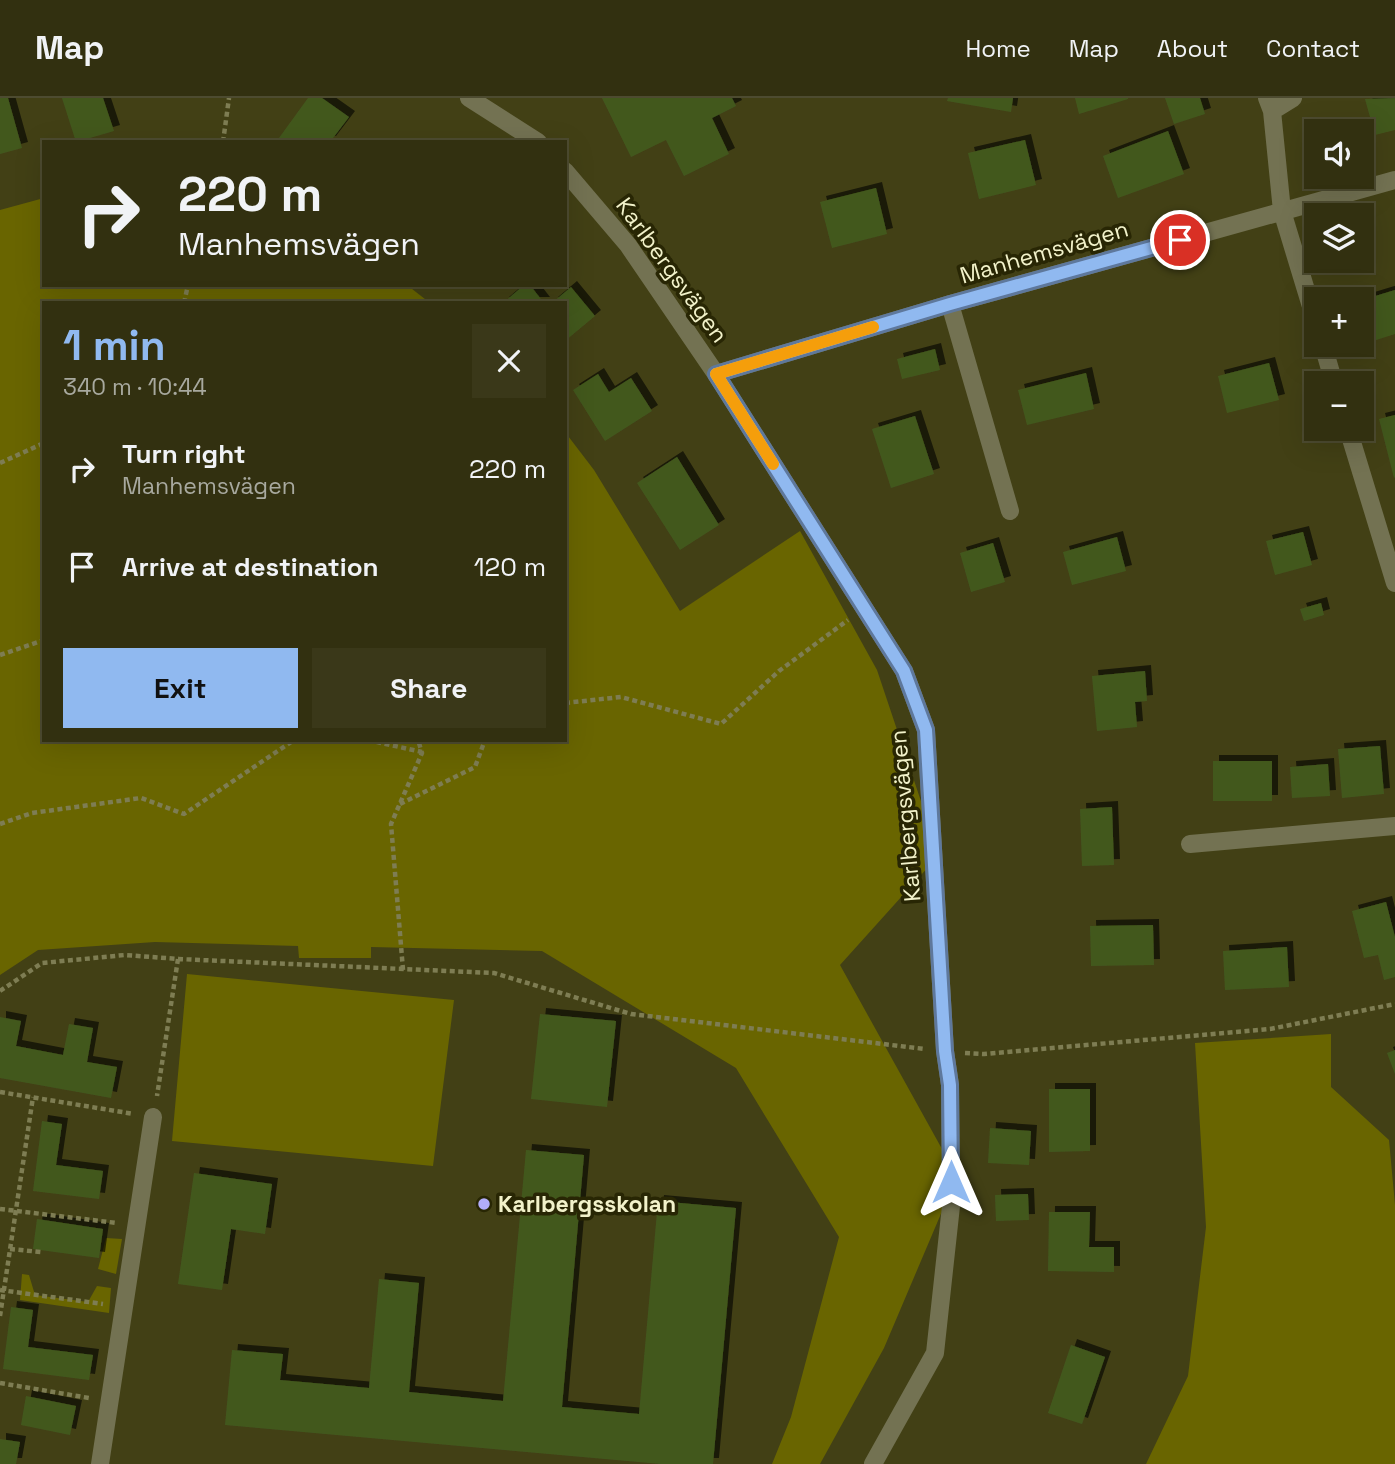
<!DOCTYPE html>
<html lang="en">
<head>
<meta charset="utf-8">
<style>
	body { margin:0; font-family:"Space Grotesk",sans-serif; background:#3a3819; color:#f1f3f6; height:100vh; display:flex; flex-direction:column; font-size:26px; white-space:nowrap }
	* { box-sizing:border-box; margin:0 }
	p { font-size:23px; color:#a8a99f }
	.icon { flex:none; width:38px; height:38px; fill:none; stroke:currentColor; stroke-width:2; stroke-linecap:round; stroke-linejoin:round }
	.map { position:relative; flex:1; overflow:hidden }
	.side { position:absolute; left:42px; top:203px; width:525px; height:441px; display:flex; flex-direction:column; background:#323010; border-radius:0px; box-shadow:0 7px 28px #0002,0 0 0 2px #4d4b30 }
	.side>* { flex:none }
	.banner { position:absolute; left:42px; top:42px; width:525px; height:147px; border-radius:0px; box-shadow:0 7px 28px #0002,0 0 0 2px #4d4b30; background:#323010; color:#f1f3f6; overflow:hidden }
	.buttons { position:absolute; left:1304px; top:21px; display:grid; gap:14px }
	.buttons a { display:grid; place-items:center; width:70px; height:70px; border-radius:0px; background:#323010; box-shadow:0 7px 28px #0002,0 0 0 2px #4d4b30; font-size:35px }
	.pin { position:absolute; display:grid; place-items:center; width:60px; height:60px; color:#fff; margin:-30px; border:4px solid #fff; border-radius:50%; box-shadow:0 2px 7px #0007 }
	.me { position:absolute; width:77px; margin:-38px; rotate:0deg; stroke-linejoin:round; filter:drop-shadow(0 0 5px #0008) }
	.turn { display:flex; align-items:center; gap:24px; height:147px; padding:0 21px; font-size:32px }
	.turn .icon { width:91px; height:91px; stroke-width:2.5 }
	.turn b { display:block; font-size:49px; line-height:60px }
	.round { display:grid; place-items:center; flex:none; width:74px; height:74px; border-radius:0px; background:#3a3819 }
	.overview { display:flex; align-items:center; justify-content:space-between; height:119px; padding:0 21px }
	h1 { font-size:42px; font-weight:700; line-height:52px; color:#90b9f0 }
	.cta { display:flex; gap:14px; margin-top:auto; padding:14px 21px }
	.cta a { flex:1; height:80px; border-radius:0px; background:#90b9f0; color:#111; font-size:28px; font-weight:700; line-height:80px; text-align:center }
	.cta a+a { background:#3a3819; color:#f1f3f6 }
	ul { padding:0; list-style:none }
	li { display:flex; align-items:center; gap:21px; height:98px; padding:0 21px }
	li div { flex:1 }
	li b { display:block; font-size:26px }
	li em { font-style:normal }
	header { display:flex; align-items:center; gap:42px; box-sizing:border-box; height:98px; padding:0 35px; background:#323010; border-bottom:2px solid #4d4b30 }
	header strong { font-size:33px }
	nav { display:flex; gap:38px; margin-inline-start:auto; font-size:24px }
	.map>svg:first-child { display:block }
	.green { fill:#696500 }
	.building { fill:#42581f; filter:url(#shadow) }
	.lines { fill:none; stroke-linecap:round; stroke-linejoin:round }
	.path { stroke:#7e7d53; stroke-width:4.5; stroke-dasharray:5 3.5; stroke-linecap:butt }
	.minor { stroke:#737252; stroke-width:18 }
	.tertiary { stroke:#737252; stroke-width:18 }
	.route-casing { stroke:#5e789c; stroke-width:18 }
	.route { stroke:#90b9f0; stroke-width:12 }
	.slow { stroke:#f59e0b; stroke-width:12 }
	.poi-dot { fill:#b2adf9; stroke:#282604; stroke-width:2.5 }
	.labels { text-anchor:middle; stroke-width:7; stroke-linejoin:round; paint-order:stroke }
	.street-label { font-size:23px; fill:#f2f2ca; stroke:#282604 }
	.poi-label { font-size:23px; font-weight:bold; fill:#f2f2ca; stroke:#282604; text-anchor:start }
</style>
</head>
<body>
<header>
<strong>Map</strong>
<nav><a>Home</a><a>Map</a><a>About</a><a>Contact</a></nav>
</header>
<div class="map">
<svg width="1395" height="1366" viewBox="0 0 1395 1366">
	<defs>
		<filter id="shadow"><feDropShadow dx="6" dy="-6" stdDeviation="0" flood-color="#0009"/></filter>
	</defs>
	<rect width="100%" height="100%" fill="#424015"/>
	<!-- green -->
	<path class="green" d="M44 100V187H407L430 205H44V642H565V334L594 372 680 513 800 433 877 572 939 757 840 867 957 1078 884 1250 820 1366H772L791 1319 839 1139 736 970 542 853 371 849V860H299L298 848 155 844 38 852 0 877V112Z
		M187 876 454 902 433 1068 172 1043Z
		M1331 936V989L1389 1042 1395 1107V1366H1146L1188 1278 1206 1129 1195 945Z
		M106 1140 122 1141 116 1176 98 1171Z
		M22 1176 29 1177 35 1197 88 1204 97 1188 111 1190 109 1215 20 1202Z"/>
	<!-- building -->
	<path class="building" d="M0 0H8L22 50 0 56Z
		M62 0H103L114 33 76 44Z
		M308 0H322L349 19 330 44H284L279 40Z
		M602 0H732L736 8 712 20 729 56 684 78 666 42 631 59Z
		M948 0H1013L1011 14 947 3Z
		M1075 0H1128V1L1079 16Z
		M1165 0H1200L1205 16 1174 26Z
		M1395 0V32L1375 37 1365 1Z
		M1168 33 1184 76 1118 100 1103 58Z
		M1025 42 1036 87 979 101 968 55Z
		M876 90 887 136 832 150 820 104Z
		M524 187H530L544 205H503Z
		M571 189 595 218 565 243V205H552Z
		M1395 192V236L1373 243 1362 202Z
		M935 251 940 272 902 281 897 261Z
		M1269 265 1279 302 1227 315 1218 278Z
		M1086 275 1094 311 1027 327 1018 292Z
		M598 276 609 294 631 280 652 313 605 343 573 292Z
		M1395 317V379L1394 380 1379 321Z
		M915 318 934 376 891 390 872 331Z
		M677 359 719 427 680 452 637 385Z
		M1303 434 1312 467 1275 477 1266 443Z
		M1117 439 1126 473 1072 487 1063 454Z
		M993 445 1005 484 971 494 960 455Z
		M1321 505 1324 517 1304 523 1300 511Z
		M1145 573 1147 603 1135 604 1137 629 1097 633 1092 578Z
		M1380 648 1384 696 1342 700 1338 651Z
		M1213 663H1272V703H1213Z
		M1328 666 1330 698 1292 700 1290 669Z
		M1112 709 1114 767 1082 768 1080 711Z
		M1386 804 1395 839V879L1384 882 1378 857 1364 860 1352 813Z
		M1153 827 1154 867 1091 868 1090 828Z
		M1287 849 1289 889 1225 892 1223 853Z
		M540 916 616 923 607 1009 531 1001Z
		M0 919 21 923 16 948 63 957 69 926 93 930 87 964 117 969 111 1000 0 980Z
		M1395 952V976L1387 955Z
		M1049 991H1090V1053L1049 1054Z
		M42 1023 62 1026 56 1067 103 1073 99 1101 33 1093Z
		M990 1030 1031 1033 1029 1067 988 1065Z
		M526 1052 584 1057 562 1309 639 1316 658 1103 736 1110 713 1366H661L225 1327 232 1252 283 1256 280 1282 369 1290 379 1181 419 1185 409 1294 503 1303Z
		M194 1075 272 1086 265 1136 231 1131 222 1192 178 1186Z
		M1028 1096 1029 1122 996 1123 995 1097Z
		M1049 1114H1090L1089 1149H1114V1174L1048 1173Z
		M37 1121 103 1131 99 1160 33 1151Z
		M11 1209 33 1212 28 1249 93 1257 89 1282 3 1271Z
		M1071 1247 1105 1259 1082 1326 1048 1315Z
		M26 1298 76 1308 70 1337 21 1327Z
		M0 1341 20 1344 16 1366H0Z"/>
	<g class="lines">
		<!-- path -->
		<path class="path" d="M223 44 229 0
			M184 205 188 187
			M0 365 44 345
			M0 557 44 542
			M565 605 621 599 721 626 779 573 848 522
			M368 642 422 654
			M400 706 475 669 485 642
			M0 726 32 715 141 700 184 716 294 642
			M178 861 494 875 631 916 925 951
			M403 872 391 726 422 655 418 642
			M0 893 42 865 125 857 178 861 157 998
			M965 955 984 956 1270 931 1395 906
			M0 994 134 1016
			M0 1111 117 1125
			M10 1151 41 1154
			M0 1192 103 1206
			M0 1218 33 999
			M0 1285 89 1300"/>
		<!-- minor -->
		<path class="minor" d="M1267 0 1272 13 1282 113 1316 225
			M1272 13 1293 0
			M950 206 1010 413
			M1323 247 1334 285
			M716 276 950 206 1395 82
			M1348 331 1395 485
			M1190 746 1395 728
			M100 1366 153 1019"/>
		<!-- tertiary -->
		<path class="tertiary" d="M469 0 538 44
			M565 73 628 147 716 276 904 573 926 632 945 953 950 987 951 1108 935 1255 873 1366"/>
	</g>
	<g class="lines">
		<!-- route casing -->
		<g class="route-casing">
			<path id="route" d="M951 1084 950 987 945 953 926 632 904 573 716 276 950 206 1180 142"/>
		</g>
		<!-- route -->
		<use href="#route" class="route"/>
		<!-- slow -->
		<path class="slow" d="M773 366 716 276 873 229"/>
	</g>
	<!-- markers -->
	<circle class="poi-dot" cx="484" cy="1106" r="7"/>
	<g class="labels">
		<!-- street labels -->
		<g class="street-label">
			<text transform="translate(1044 154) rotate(-16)" y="8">Manhemsvägen</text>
			<text transform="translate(672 172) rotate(54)" y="8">Karlbergsvägen</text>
			<text transform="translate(905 718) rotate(-95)" y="8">Karlbergsvägen</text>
		</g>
		<!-- poi labels -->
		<g class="poi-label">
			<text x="498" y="1114">Karlbergsskolan</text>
		</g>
	</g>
</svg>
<div class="buttons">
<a><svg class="icon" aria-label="sound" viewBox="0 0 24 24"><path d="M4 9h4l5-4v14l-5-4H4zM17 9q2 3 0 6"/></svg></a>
<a><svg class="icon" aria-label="layers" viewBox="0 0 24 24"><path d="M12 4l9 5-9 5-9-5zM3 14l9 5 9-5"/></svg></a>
<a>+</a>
<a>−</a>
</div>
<div class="pin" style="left:1180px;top:142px;background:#d93025"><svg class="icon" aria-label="arrive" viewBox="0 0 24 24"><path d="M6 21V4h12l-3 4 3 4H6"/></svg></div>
<svg class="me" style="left:951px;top:1084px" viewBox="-20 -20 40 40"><path d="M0-17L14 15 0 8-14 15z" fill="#90b9f0" stroke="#fff" stroke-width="4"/></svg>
<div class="banner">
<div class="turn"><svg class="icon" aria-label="right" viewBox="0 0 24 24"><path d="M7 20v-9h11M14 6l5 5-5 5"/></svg><div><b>220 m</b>Manhemsvägen</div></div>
</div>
<section class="side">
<div class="overview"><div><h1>1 min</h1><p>340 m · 10:44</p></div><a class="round"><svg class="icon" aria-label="close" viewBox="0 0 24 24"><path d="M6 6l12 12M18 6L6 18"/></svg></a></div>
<ul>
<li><svg class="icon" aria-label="right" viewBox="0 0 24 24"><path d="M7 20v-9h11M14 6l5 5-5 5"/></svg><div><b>Turn right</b><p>Manhemsvägen</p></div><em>220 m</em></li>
<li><svg class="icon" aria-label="arrive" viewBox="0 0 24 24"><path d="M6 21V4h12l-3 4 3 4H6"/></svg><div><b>Arrive at destination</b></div><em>120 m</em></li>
</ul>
<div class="cta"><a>Exit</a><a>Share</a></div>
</section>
</div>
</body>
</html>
